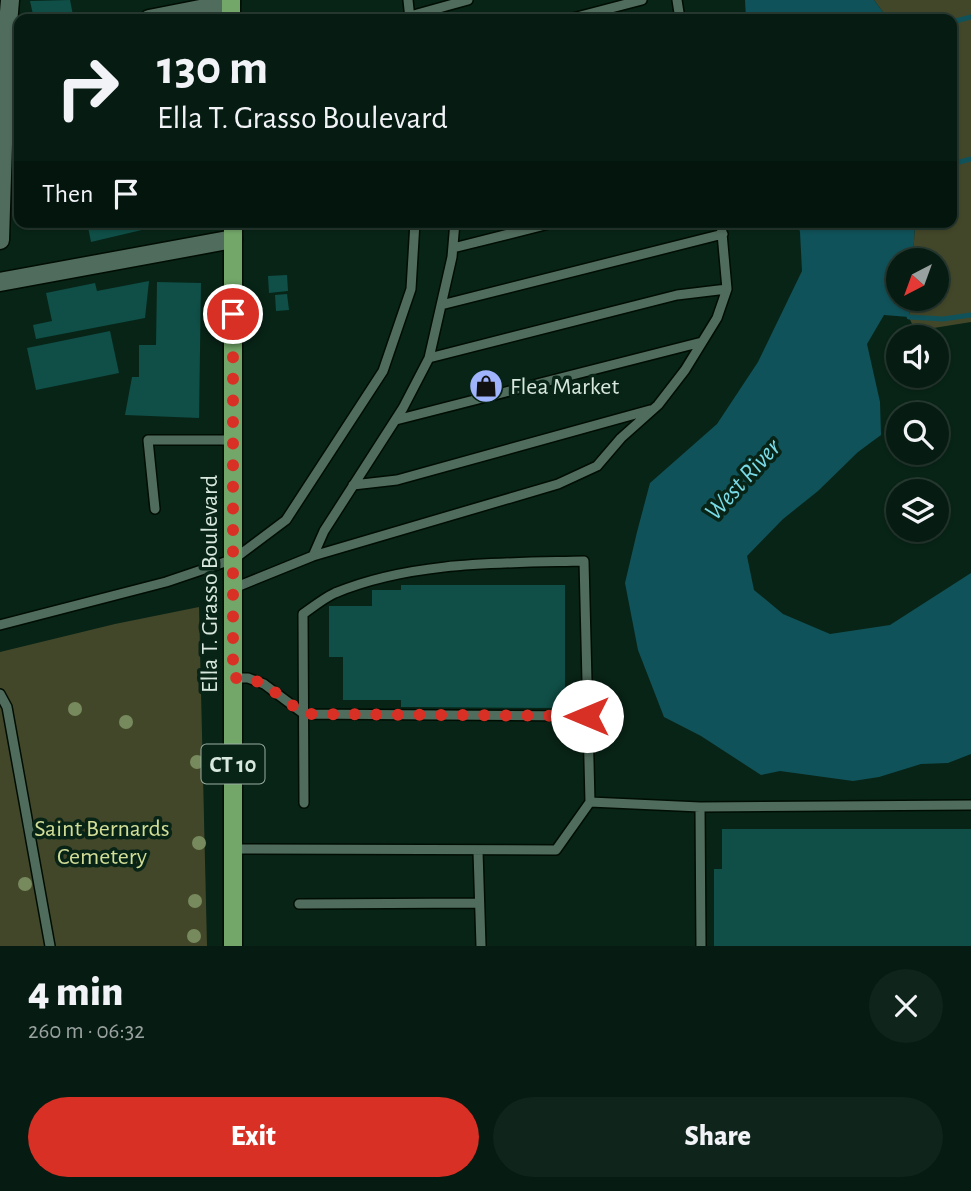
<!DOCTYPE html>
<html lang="en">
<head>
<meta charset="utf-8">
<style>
	body { margin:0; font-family:"Alegreya Sans",sans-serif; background:#0f241a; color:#f1f3f6; height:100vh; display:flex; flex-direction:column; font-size:26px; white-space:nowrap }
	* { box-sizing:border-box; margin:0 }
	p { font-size:23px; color:#98a19f }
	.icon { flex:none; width:38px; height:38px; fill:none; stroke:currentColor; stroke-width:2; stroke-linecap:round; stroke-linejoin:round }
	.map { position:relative; height:946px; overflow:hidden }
	.details { display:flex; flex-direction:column; background:#061b11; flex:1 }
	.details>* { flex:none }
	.top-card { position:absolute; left:14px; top:14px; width:943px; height:214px; border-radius:14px; box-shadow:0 2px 5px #0004,0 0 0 2px #273931; background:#061b11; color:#f1f3f6; overflow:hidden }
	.needle { width:46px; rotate:221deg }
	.tools { position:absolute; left:886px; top:248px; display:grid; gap:14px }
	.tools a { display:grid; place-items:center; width:63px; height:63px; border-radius:50%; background:#061b11; box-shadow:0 2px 5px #0004,0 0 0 2px #273931; font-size:35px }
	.pin { position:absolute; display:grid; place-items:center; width:60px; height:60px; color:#fff; margin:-30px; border:4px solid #fff; border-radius:50%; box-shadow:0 2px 7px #0007 }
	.me { position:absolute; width:77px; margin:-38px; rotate:270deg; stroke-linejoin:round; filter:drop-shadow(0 0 5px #0008) }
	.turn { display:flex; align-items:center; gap:24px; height:147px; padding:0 28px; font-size:32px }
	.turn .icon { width:91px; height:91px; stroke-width:2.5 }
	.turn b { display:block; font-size:49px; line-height:60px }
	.then { display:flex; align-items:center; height:66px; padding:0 28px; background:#0003; gap:14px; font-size:26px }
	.round { display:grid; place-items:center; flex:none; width:74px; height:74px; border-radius:37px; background:#0f241a }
	.summary { display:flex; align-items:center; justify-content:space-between; height:119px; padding:0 28px }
	h1 { font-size:42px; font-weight:800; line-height:52px }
	.action { display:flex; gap:14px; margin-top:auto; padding:14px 28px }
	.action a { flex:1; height:80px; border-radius:42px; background:#d93025; color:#fff; font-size:28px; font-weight:800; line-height:80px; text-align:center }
	.action a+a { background:#0f241a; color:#f1f3f6 }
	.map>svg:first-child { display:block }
	.green { fill:#434729 }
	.water { fill:#105259 }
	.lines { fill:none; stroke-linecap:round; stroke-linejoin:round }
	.stream { stroke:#105259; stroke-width:5 }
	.building { fill:#0f4f47 }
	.lane-casing { stroke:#000d03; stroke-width:12 }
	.street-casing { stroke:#000d03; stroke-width:21 }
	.primary-casing { stroke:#000d03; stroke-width:21 }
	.lane { stroke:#506c5c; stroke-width:9 }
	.street { stroke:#506c5c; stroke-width:18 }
	.primary { stroke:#73a769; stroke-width:18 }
	.tree { fill:#778a5d }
	.route { stroke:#d93025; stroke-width:12; stroke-dasharray:0 21.6 }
	.labels { text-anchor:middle; stroke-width:7; stroke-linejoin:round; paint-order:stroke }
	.shield { fill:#082417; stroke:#9aada3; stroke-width:2 }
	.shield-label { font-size:23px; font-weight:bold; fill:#d8e8df }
	.poi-label { font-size:24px; fill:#d8e8df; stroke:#082417; text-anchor:start }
	.street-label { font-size:24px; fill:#d8e8df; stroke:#082417 }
	.park-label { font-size:24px; fill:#d2dd96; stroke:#082417 }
	.water-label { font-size:26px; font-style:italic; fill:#79dae6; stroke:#082417 }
</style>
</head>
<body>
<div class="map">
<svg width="971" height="946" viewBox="0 0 971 946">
	<rect width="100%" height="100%" fill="#082417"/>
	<!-- green -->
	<path class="green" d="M874 0H971V322L915 331 909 317 911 299H936V261H913L915 222H952V19H888Z
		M199 607 207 946H0V652L115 624Z"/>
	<!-- water -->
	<path class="water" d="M745 0H874L888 19H746Z
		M797 222H915L913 261H898V299H911L909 317 884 315 867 344 880 402 881 435 858 452 818 491 783 519 747 556 754 590 783 614 830 634 890 625 971 573V754L948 763 921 764 879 777 853 781 780 771 761 775 701 736 664 717 638 650 625 583 637 532 650 483 717 424 758 362 802 271 800 232Z"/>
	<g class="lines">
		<!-- stream -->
		<path class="stream" d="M952 22 971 17
			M952 164 971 159
			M909 317 943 319 971 315"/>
	</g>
	<!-- building -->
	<path class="building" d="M70 0 73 15 34 19 30 1Z
		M87 222H145L146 229 91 242Z
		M287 275 288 291 269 293 268 276Z
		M149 281 145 318 36 339 33 325 52 321 46 293 95 283 97 291Z
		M157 282 201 283 199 418 125 415 132 377H139V345H156Z
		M287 294 289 310 276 311 275 295Z
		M110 331 119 373 36 390 27 348Z
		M401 585H565V708L401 707V700H343V657H329V606H372V590H401Z
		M722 829H971V946H714V869H722Z"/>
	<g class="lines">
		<!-- lane casing -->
		<g class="lane-casing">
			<path id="lane" d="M408 0 410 19
				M677 0 680 19
				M410 16 468 0
				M569 19 642 0
				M453 248 557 222
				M441 305 723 234
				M429 358 677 295 727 289
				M396 420 702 342
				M353 485 397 480 650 410
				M155 509 148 440H233
				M313 556 324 531 403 408 429 358 452 257 455 222
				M234 588 313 556 558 484 597 466 621 438 658 405 685 370 717 318 727 289 721 222
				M0 625 166 582 234 559 286 520 383 371 411 289 415 222
				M233 678H248L264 684 304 714 587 716
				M0 694 7 707 50 946
				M590 802 700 807 971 805
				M700 807 701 946
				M233 849 556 850 590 802 584 561C502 563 412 561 335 593 324 598 313 607 303 614L304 803
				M478 851 481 946
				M299 904 479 903"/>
		</g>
		<!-- street casing -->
		<g class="street-casing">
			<path id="street" d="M149 19 231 3
				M0 240 6 48 10 0
				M0 282 233 239"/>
		</g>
		<!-- primary casing -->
		<g class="primary-casing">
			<path id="primary" d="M231 0V19
				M233 946V222"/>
		</g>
		<!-- lane -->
		<use href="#lane" class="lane"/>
		<!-- street -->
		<use href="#street" class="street"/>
		<!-- primary -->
		<use href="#primary" class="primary"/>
	</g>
	<!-- trees -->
	<g class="tree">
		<circle cx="75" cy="709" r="7"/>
		<circle cx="126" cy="722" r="7"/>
		<circle cx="197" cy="762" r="7"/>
		<circle cx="199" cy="843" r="7"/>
		<circle cx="25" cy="884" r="7"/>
		<circle cx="195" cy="901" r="7"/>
		<circle cx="194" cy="936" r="7"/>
	</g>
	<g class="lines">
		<!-- route -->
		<path class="route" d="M233 314V678H248L264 684 304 714 587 716"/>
	</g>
	<!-- icons -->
	<defs>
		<g id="shop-disc" transform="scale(1.75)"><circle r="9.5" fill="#a0b3fd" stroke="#082417"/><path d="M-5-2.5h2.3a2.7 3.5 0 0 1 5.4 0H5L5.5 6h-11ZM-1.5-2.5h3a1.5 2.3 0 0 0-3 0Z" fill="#111"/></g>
	</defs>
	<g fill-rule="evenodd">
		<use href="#shop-disc" x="486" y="386"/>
	</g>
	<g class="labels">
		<!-- shield labels -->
		<rect class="shield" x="201.5" y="744.5" width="63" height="39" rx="5"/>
		<g class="shield-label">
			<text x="233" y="772">CT 10</text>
		</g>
		<!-- poi labels -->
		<g class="poi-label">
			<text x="510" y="394">Flea Market</text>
		</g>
		<!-- street labels -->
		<g class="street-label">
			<text transform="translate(209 584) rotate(-90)" y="8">Ella T. Grasso Boulevard</text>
		</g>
		<!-- park labels -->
		<g class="park-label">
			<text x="102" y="836">Saint Bernards<tspan x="102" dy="28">Cemetery</tspan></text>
		</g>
		<!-- water labels -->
		<g class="water-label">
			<text transform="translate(742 479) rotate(-48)" y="9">West River</text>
		</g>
	</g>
</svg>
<div class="tools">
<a><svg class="needle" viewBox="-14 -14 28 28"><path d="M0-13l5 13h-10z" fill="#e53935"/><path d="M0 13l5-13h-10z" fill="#98a19f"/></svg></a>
<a><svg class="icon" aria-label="sound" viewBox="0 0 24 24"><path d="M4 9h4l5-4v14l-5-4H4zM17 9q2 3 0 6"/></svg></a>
<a><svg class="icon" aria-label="search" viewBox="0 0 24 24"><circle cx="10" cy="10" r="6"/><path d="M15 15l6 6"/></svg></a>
<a><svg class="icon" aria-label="layers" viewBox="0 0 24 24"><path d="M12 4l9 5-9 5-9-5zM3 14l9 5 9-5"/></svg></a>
</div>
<div class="pin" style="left:233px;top:314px;background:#d93025"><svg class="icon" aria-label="arrive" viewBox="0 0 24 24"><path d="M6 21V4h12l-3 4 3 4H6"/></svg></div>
<svg class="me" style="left:587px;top:716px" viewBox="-20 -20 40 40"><circle r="19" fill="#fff"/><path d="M0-13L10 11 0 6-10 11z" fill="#d93025"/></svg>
<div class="top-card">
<div class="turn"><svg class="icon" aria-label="right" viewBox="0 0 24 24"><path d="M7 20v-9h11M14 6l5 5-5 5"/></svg><div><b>130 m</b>Ella T. Grasso Boulevard</div></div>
<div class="then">Then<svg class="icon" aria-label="arrive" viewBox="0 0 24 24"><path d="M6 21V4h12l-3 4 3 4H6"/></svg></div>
</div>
</div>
<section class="details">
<div class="summary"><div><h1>4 min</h1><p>260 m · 06:32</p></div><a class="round"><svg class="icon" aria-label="close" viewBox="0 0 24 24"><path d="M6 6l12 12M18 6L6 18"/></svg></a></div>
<div class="action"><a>Exit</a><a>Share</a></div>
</section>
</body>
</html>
